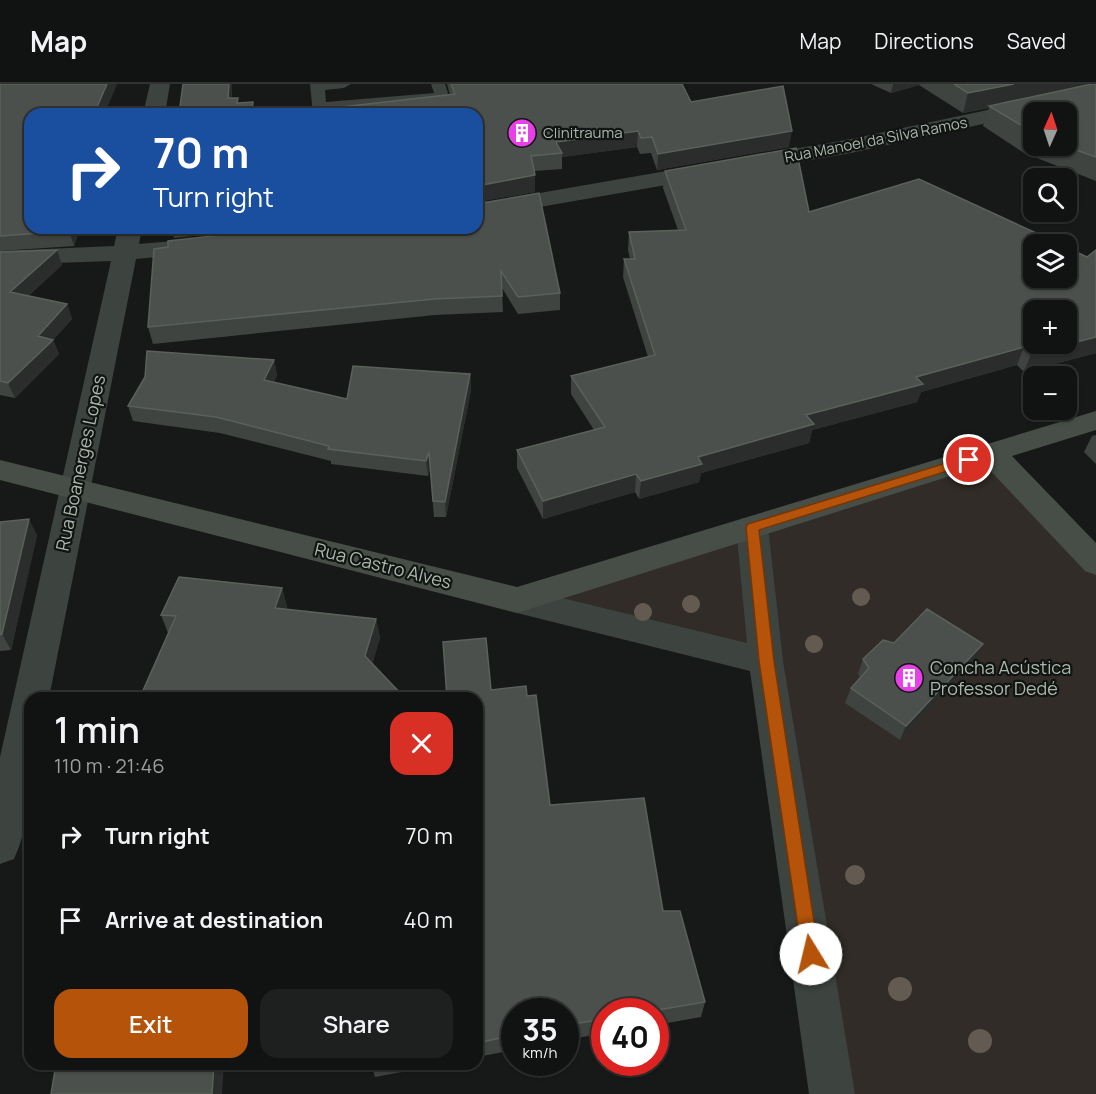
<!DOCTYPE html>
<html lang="en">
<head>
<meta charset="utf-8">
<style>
	body { margin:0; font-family:Manrope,sans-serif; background:#1e2020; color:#f1f3f6; height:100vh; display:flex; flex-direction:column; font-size:22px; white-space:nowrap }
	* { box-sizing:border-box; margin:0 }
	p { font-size:20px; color:#9c9e9f }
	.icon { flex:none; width:33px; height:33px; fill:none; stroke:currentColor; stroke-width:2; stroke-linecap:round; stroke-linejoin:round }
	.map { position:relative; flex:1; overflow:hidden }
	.details { position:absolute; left:24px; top:608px; width:459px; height:378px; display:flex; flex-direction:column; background:#111312; border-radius:18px; box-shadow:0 2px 4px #0004,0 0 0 2px #303232 }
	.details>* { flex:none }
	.guide { position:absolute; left:24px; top:24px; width:459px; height:126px; border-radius:18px; box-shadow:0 2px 4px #0004,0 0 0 2px #303232; background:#1a4fa0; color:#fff; overflow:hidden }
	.needle { width:39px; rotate:3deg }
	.tools { position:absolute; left:1023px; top:18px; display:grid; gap:12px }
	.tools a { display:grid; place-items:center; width:54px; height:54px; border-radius:12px; background:#111312; box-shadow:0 2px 4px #0004,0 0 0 2px #303232; font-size:30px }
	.speed { position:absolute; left:501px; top:914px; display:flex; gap:12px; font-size:30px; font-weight:700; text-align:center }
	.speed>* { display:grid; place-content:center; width:78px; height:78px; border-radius:50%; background:#111312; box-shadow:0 2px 4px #0004,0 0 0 2px #303232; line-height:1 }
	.speed small { font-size:15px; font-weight:400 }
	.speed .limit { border:9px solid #d22; background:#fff; color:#111 }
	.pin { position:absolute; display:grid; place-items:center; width:51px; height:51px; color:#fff; margin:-26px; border:3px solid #fff; border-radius:50%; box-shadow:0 2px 6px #0007 }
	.me { position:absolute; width:66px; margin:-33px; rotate:351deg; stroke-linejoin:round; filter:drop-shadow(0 0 4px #0008) }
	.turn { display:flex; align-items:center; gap:21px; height:126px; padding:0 30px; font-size:27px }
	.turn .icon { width:78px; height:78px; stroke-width:2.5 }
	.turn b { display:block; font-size:42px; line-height:51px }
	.round { display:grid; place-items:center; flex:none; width:63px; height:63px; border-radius:18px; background:#1e2020 }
	.overview { display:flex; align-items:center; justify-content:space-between; height:102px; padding:0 30px }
	h1 { font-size:36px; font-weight:600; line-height:45px }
	.button { display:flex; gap:12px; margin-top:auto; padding:12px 30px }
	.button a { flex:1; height:69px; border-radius:18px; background:#b45309; color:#fff; font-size:24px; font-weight:600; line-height:69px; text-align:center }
	.button a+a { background:#1e2020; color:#f1f3f6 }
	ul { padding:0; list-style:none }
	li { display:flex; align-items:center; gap:18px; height:84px; padding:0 30px }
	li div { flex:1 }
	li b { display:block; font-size:22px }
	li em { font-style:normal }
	header { display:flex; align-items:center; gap:36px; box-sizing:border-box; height:84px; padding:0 30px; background:#111312; border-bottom:2px solid #303232 }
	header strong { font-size:28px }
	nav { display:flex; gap:33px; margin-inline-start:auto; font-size:21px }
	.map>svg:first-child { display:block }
	.green { fill:#312c27 }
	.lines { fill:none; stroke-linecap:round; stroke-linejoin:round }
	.service { fill:#3d433e; fill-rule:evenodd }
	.minor { fill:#3d433e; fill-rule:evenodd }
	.tertiary { fill:#3d433e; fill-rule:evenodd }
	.secondary { fill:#474e47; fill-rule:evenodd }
	.tree { fill:#635a52 }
	.wall { fill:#3f4440; fill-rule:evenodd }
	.shaded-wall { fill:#2a2d2b }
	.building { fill:#4b504c; stroke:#5a605a; stroke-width:1.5; fill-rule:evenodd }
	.route { fill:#b45309; stroke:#753606; stroke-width:1.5 }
	.labels { text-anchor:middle; stroke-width:4.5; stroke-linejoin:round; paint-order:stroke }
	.far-poi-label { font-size:15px; fill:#aab8ab; stroke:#121413; text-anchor:start }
	.far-street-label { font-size:15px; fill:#aab8ab; stroke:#121413 }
	.street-label { font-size:18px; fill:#aab8ab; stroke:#121413 }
	.poi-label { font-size:18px; fill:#aab8ab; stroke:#121413; text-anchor:start }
</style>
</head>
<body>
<header>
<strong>Map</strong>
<nav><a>Map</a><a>Directions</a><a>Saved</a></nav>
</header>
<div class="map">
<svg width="1096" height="1010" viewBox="0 0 1096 1010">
	<rect width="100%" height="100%" fill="#171918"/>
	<!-- green -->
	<path class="green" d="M991 369 1096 483V1010H832L766 577 517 516Z"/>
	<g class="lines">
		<!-- service -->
		<path class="service" d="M310 0H351L344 4 325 6 326 18 434 9 431 0H445L448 9 443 16 438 17 313 30Z"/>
		<!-- minor -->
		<path class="minor" d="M150 0H170L165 30H143Z
			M1096 3V15L851 69 477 134V120L851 55Z
			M118 144H142L139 160 197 155 206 157 209 162 206 167 197 169 136 175 49 614H30C30 666 37 725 14 775L0 780V673L111 177 0 181V167L114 162Z"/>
		<!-- tertiary -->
		<path class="tertiary" d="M752 432 763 435 768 443 783 577 855 1010H809L750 587 517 529 505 525 500 516 505 507 517 503 747 559 736 443 741 435Z"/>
		<!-- secondary -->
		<path class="secondary" d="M1096 327V346L1012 372 1096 459V491L1085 487 985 381 517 529 0 396V376L517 503Z"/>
	</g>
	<!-- trees -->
	<g class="tree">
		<circle cx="861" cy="513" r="9"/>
		<circle cx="691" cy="520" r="9"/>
		<circle cx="643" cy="528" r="9"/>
		<circle cx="814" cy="560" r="9"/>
		<circle cx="855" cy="791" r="10"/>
		<circle cx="900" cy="905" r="12"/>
		<circle cx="980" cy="957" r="12"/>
	</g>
	<!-- wall -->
	<path class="wall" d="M0 0H117L104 30H30L80 144 74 162 0 167Z
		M447 0H682L691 18 789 63 657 86 651 69 640 70 637 63 562 73V85L534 87 535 108 477 118V30L450 11Z
		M871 0H1096V97L1024 69 983 42 989 24 963 29 919 1 891 9ZM1034 28 1066 62H1034Z
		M665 87 809 128 1087 173 1096 166V269L1024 288 1017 281 921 308 917 318 812 346 809 359 701 389 699 398 639 415 635 408 543 435 517 384V366L594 346 571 310V292L648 273 623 193 624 175H630L628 166 629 148 678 146 663 104Z
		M172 144H267L174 154Z
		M477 144 560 209V226L518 230 502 204 503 228 435 231 153 260 148 243 168 163Z
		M57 166 62 181 28 212 67 220 72 235 53 256 59 270 15 314 0 311V168Z
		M274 276 277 291 274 298 347 315 470 290 471 306 446 433H434L430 385 428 392 331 380V377L220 349 133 337 128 322Z
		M1096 351V380L1084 368 1092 352Z
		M0 438 37 451 11 566 0 567Z
		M282 504 287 523 286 525 376 535 380 554 372 580 141 611 168 549 161 531Z
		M894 559 976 575 900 656 845 619 851 604 860 593 858 590 863 575Z
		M491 606 550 721 663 827 705 918 701 933 656 941V927H604V949L566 956V927H514V966L477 973V614Z
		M371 980H445L375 993Z"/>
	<!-- shaded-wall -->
	<path class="shaded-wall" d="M107 0H117L104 30H94Z
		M229 0H232V30L228 14Z
		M893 0H920L919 1 891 9Z
		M1014 0H1096L989 22V24L963 29 968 9Z
		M253 18 255 30H251Z
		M638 47 637 63 562 73V69L556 58Z
		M792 47 789 63 657 86 658 70Z
		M535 91V108L477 118V102Z
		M70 144H80L74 162 69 147Z
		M57 166 62 181 16 222 10 208Z
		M67 220 72 235 53 256 59 270 15 314 8 299 38 252Z
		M1096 253V269L1024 288 1031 270Z
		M1024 263 1017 281 921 308 917 318 812 346 809 359 701 389 699 398 639 415 641 397 698 373 806 331 916 293Z
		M274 276 277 291 268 311 264 296Z
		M470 290 471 306 446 433 445 418Z
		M429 368 431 384 428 392 426 377Z
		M636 390 635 408 543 435V417Z
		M29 435 37 451 11 566 2 550Z
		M282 504 287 523 280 543 275 524Z
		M376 535 380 554 369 592 365 572Z
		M983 560 976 575 900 656 906 642Z
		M214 980H224L222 1010H212Z"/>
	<!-- building -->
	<path class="building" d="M0 0H107L94 30H30V144H70L69 147 0 152Z
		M183 0H229L228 14H238L237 19 253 18 251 30H179Z
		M451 0H682L691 18 783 2 792 47 658 70 652 53 641 54 638 47 556 58 562 69 531 72 535 91 477 102V30H280L455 10Z
		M954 0H1014L968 9Z
		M1092 0H1096V73L1065 62H1066V28H1034V49L989 22Z
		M796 64 809 128 919 95 1060 160H1034V194H1066V163L1087 173 1096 166V253L1031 270 1024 263 916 293 923 300 806 331 814 340 698 373 702 380 641 397 636 390 543 417 517 366 605 343 571 292 655 271 624 175H635L629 148 686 146 665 87ZM1034 226H1066V260H1034Z
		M539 109 560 209 518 213 501 187 502 212 434 215 148 243 154 165 168 163V157L284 144H477V120Z
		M57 166 10 208 67 220 38 252 53 256 8 299 0 297V168Z
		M147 267 274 276 264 296 347 315 353 282 470 290 445 418 433 417 429 368 426 377 328 365 329 362 216 333 128 322 145 293Z
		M29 435 2 550 0 551V438Z
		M179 493 282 504 275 524 376 535 365 572 405 614H106L141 611 176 532 161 531Z
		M927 525 983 560 906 642 851 604 869 584 863 575 883 556 894 559Z
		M486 554 491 606 526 602 527 612 536 611 550 721 644 714 663 827H680L705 918 652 927H604V935L566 941V927H514V951L477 959V614H447L443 558Z
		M56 980H214L212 1010H51Z"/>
	<!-- route -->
	<path class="route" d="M969 372 973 373V379L759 446 774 577 819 870 817 876 811 878 805 876 802 870 759 577 746 443 748 440Z"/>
	<!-- icons -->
	<defs>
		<g id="building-disc" transform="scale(1.5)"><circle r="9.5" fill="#e840e7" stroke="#121413"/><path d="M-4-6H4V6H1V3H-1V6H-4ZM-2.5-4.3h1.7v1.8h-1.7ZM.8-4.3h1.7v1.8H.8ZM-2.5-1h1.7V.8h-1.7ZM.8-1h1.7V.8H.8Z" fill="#fff"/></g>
	</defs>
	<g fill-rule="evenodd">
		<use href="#building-disc" x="522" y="49"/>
		<use href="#building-disc" x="909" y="594"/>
	</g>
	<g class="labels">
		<!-- far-poi labels -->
		<g class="far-poi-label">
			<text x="543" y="54">Clinitrauma</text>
		</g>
		<!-- far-street labels -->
		<g class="far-street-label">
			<text transform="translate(876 56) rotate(-11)" y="5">Rua Manoel da Silva Ramos</text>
		</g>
		<!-- street labels -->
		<g class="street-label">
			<text transform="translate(81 379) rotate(-78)" y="6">Rua Boanerges Lopes</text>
			<text transform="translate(383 482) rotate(14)" y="6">Rua Castro Alves</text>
		</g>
		<!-- poi labels -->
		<g class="poi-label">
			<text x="930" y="590">Concha Acústica<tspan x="930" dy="21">Professor Dedé</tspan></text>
		</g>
	</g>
</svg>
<div class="tools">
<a><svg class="needle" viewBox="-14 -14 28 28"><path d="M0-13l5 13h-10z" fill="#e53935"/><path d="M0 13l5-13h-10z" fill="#9c9e9f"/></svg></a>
<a><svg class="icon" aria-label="search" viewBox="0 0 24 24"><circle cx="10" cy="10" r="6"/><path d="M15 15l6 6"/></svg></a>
<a><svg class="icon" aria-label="layers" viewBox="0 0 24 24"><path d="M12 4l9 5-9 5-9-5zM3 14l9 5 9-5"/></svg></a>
<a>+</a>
<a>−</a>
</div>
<div class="speed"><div>35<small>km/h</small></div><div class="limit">40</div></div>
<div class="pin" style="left:969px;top:376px;background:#d93025"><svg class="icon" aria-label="arrive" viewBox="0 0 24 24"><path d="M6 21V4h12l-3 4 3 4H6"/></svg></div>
<svg class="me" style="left:811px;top:870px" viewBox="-20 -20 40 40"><circle r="19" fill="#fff"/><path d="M0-13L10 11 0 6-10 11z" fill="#b45309"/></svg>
<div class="guide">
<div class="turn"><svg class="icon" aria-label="right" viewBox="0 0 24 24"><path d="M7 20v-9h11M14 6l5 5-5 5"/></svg><div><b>70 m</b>Turn right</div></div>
</div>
<section class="details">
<div class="overview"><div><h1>1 min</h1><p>110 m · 21:46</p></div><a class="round" style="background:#d93025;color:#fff"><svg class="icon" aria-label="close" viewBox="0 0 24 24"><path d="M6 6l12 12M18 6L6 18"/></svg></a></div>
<ul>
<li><svg class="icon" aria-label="right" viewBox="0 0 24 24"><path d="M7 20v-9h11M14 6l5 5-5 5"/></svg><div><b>Turn right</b></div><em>70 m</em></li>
<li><svg class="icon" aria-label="arrive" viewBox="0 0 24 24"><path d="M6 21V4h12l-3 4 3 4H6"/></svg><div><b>Arrive at destination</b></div><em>40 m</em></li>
</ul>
<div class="button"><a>Exit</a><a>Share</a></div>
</section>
</div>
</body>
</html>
